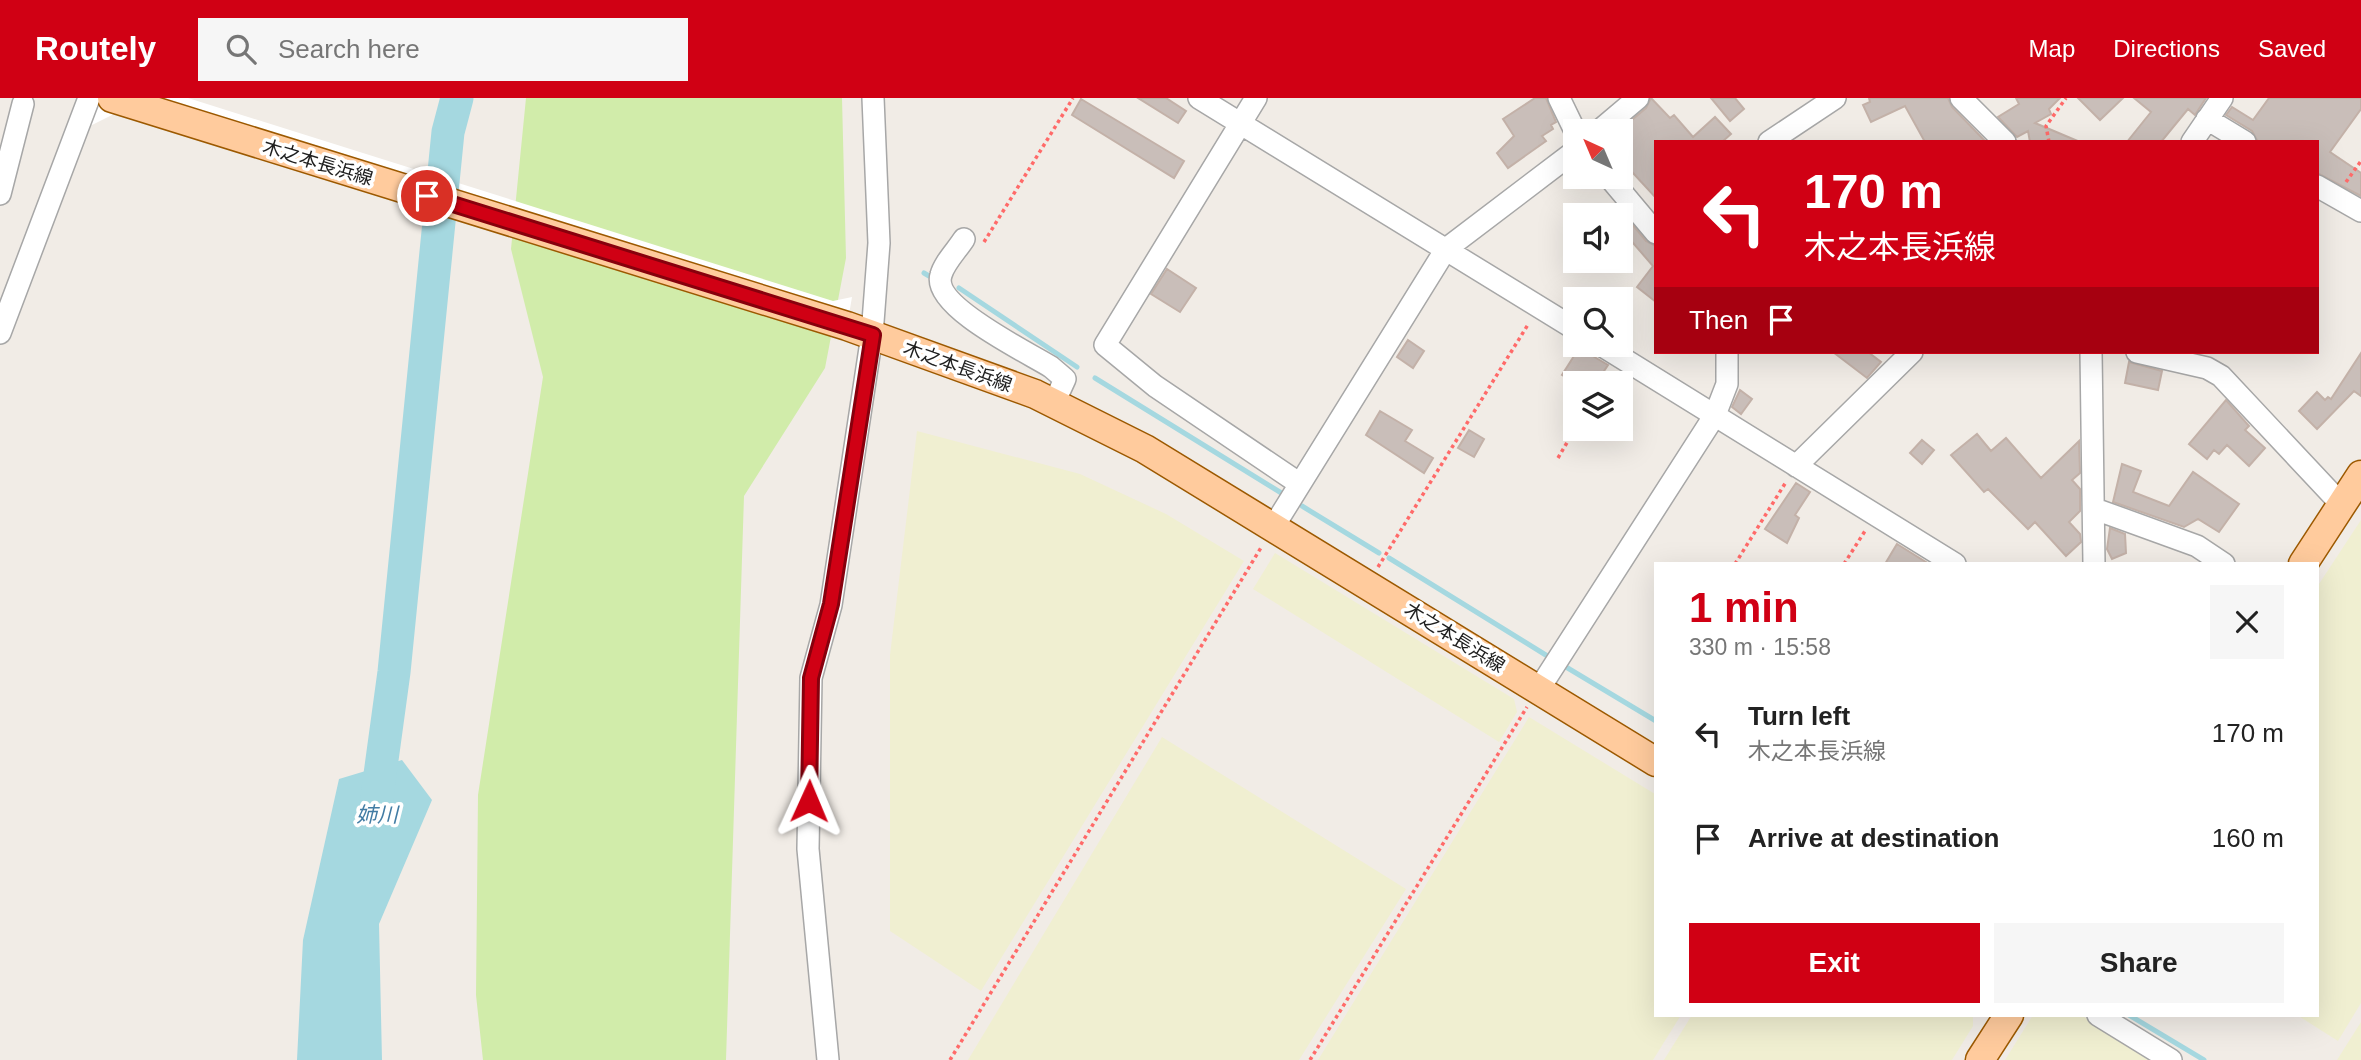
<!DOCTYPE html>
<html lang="en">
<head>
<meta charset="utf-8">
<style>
	body { margin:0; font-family:Arial,"Noto Sans JP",sans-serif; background:#f6f6f6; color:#222; height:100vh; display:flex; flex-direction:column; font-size:26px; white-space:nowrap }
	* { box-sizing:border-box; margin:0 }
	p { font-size:23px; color:#767676 }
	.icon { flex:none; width:38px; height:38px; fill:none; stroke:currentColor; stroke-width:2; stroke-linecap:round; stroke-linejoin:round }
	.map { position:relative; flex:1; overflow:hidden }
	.sheet { position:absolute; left:1654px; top:464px; width:665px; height:455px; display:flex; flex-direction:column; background:#fff; border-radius:0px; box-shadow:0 7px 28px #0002 }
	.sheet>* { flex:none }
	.hud { position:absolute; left:1654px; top:42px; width:665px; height:214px; border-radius:0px; box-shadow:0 7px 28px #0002; background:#d00014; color:#fff; overflow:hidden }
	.needle { width:46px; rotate:316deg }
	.controls { position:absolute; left:1563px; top:21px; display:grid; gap:14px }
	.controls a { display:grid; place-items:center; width:70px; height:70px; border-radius:0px; background:#fff; box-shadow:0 7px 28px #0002; font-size:35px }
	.pin { position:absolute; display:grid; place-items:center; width:60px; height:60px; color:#fff; margin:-30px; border:4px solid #fff; border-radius:50%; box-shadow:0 2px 7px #0007 }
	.me { position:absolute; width:77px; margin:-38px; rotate:1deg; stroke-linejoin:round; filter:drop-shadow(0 0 5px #0008) }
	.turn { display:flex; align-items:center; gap:24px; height:147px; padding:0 35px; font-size:32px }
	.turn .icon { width:91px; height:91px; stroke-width:2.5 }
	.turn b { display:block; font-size:49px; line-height:60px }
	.then { display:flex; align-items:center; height:66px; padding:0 35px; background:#0003; gap:14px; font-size:26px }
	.round { display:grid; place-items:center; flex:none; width:74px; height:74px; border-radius:0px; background:#f6f6f6 }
	.headline { display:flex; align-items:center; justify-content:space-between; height:119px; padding:0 35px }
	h1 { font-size:42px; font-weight:700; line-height:52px; color:#d00014 }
	.cta { display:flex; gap:14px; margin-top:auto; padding:14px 35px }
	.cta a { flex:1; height:80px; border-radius:0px; background:#d00014; color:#fff; font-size:28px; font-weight:700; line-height:80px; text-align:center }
	.cta a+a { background:#f6f6f6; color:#222 }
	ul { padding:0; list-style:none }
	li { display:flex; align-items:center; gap:21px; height:105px; padding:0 35px }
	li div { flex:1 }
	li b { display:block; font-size:26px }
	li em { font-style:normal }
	header { display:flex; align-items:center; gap:42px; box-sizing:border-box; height:98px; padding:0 35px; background:#d00014; color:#fff }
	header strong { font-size:33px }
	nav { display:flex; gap:38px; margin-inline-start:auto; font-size:24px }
	.search { width:490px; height:63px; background:#f6f6f6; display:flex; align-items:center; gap:18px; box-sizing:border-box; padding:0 24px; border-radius:0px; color:#767676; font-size:26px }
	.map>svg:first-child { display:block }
	.farmland { fill:#f0efd1 }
	.grass { fill:#d1ecaa }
	.water { fill:#a5d8e0 }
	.pier { fill:#fff }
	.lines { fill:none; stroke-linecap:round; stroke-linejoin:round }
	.stream { stroke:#a5d8e0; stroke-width:5 }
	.river { stroke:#a5d8e0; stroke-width:33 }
	.building { fill:#c9beb9; stroke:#c3b1a8; stroke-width:2 }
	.minor-casing { stroke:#a7a7a7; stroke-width:24 }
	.major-casing { stroke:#9c5900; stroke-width:31 }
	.path { stroke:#ff6a69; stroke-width:3.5; stroke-dasharray:3.5 3.5; stroke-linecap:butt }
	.minor { stroke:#fff; stroke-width:21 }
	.major { stroke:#ffcb9d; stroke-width:28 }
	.route-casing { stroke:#87000d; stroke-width:18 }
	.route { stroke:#d00014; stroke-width:12 }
	.labels { text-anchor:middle; stroke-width:7; stroke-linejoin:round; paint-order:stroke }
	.street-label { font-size:19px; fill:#202020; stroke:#fff }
	.water-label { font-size:21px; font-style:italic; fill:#427ca4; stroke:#fff }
</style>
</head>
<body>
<header>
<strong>Routely</strong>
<div class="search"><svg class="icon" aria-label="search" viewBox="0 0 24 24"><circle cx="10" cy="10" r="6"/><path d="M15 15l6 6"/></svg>Search here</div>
<nav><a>Map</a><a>Directions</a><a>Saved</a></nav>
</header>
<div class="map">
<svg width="2361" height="962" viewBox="0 0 2361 962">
	<rect width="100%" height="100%" fill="#f1ece6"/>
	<!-- farmland -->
	<path class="farmland" d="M917 333 1080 376 1166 416 1244 463 981 893 890 833V557Z
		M2361 422V905L2338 943 2297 917H2317V489Z
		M1275 455 1514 601 1517 614 1499 644 1253 491Z
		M1529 619 1655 696 1656 917H1681L1653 962H1318Z
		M1162 639 1406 791 1299 962H968Z
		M1692 917H1973V928L1952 962H1664Z
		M2033 917H2081L2154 962H2005Z
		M2361 924V962H2337Z"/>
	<!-- grass -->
	<path class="grass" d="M526 0H842L846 160 825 270 744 398 726 962H483L476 897 478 697 543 279 511 151Z"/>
	<!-- water -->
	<path class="water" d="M402 662 432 702 379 826 382 962H297L303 842 339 681Z"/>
	<!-- pier -->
	<path class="pier" d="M99 0H188L833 203 852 199 845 240 120 13 88 29Z"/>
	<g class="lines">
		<!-- stream -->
		<path class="stream" d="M924 175 929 178
			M959 190 1077 269
			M1095 280 1283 396
			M1302 408 1379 455
			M1389 460 1549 559
			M1566 569 1656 623
			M2129 917 2204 962"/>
		<!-- river -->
		<path class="river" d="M375 713 394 574 448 34 457 0"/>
	</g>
	<!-- building -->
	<path class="building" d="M1138 0H1166L1186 13 1178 25Z
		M1535 0H1546L1556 24 1551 27 1553 31 1542 38 1546 43 1508 70 1497 55 1514 38 1503 21Z
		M1651 0 1670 20 1674 17 1693 39 1715 19 1731 36 1722 44H1656V100L1621 62 1630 54 1620 44V32L1646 10Z
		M1711 0H1735L1744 11 1730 23Z
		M1869 0H1948L1952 9 1986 44H1925L1905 8 1871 24 1863 7 1870 4Z
		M2016 0H2060L2049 11 2051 16 2035 25 2080 44H2030L2028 33 2017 39 1998 19 2019 6Z
		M2078 0H2123L2100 22Z
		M2134 0H2206L2195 17 2188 11 2161 44H2127L2151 14Z
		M2269 0H2361V11L2330 54 2361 75V98L2317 75V44H2258L2252 33 2226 17 2232 9 2253 22Z
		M1081 1 1184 63 1174 80 1072 17Z
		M1627 120 1646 143 1656 148V204L1637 189 1653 168 1620 130Z
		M1167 171 1196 190 1180 214 1151 196Z
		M1408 242 1424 253 1413 270 1397 259Z
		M1579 250 1608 267 1596 285H1576L1562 277Z
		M1833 254H1868L1881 264 1867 280Z
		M2361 255V298L2354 293 2317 331 2299 313 2317 294 2325 302 2328 299 2331 301Z
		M2129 264 2162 273 2158 292 2125 285Z
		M1740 292 1752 301 1741 316 1732 309Z
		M2226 302 2249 328 2245 332 2265 350 2249 368 2227 347 2219 356 2214 352 2207 361 2189 346Z
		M1380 313 1412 332 1405 343 1433 360 1424 375 1366 337Z
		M1469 332 1484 341 1474 359 1458 350Z
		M1977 336 1991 353 2006 340 2041 380 2079 343 2080 375 2072 382 2080 391V413L2069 424 2080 436 2081 444 2066 458 2035 424 2028 431 1988 391 1984 394 1951 357Z
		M1922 342 1934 352 1922 366 1910 355Z
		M2122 366 2141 373 2133 394 2169 408 2193 374 2239 406 2219 434 2198 421 2184 429 2113 404Z
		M1796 385 1810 394 1795 417 1799 420 1787 445 1765 431Z
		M2110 430 2125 436 2126 455 2112 461 2107 451Z
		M1897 446 1929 466H1885Z"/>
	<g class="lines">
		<!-- minor casing -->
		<g class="minor-casing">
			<path id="minor" d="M1199 0 1575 231
				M1256 0 1105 247 1155 288 1300 386
				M1559 0 1575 33
				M1961 0 2005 44
				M2207 21 2245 44
				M1599 33 1638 0
				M1769 44 1835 0
				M2192 44 2222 0
				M1609 79 1656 135
				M2317 88 2361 113
				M0 96 23 6
				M964 141C957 152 944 165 941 177 931 208 1027 254 1051 269L1065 281 1054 305
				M0 235 89 0
				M1601 247 1955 466
				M2091 254 2094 466
				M2137 254 2207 270 2221 278 2341 406
				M1796 368 1912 254
				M2095 411 2197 448 2224 466
				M1274 428 1446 151 1575 53
				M1539 591 1715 317 1727 286V254
				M2098 917 2171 962
				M828 962 808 751 811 580 831 507 872 237 879 145 873 0"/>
		</g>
		<!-- major casing -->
		<g class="major-casing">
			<path id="major" d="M112 0 847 228 1035 296 1145 351 1656 664
				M2303 466 2361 377
				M1980 962 2009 917"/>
		</g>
		<!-- path -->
		<path class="path" d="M2049 44 2046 28 2066 0
			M2346 84 2361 63
			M984 144 1073 0
			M1603 285 1610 275
			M1558 360 1575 331
			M1735 466 1786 384
			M1844 466 1865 433
			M1378 469 1529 225
			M950 962 1262 448
			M1310 962 1527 609"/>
		<!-- minor -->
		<use href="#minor" class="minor"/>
		<!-- major -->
		<use href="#major" class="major"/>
	</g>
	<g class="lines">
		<!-- route casing -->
		<g class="route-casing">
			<path id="route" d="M427 98 873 237 831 506 811 580 809 703"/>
		</g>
		<!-- route -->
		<use href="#route" class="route"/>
	</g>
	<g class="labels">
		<!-- street labels -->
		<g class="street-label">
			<text transform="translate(318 64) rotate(17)" y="7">木之本長浜線</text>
			<text transform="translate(958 268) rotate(20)" y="7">木之本長浜線</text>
			<text transform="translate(1455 539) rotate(32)" y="7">木之本長浜線</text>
		</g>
		<!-- water labels -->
		<g class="water-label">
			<text x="377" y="724">姉川</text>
		</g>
	</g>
</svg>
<div class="controls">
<a><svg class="needle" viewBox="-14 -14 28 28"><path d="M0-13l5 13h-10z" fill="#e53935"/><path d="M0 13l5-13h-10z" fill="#767676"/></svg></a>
<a><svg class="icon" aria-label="sound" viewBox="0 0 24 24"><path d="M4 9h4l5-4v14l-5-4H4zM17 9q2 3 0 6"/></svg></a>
<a><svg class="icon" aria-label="search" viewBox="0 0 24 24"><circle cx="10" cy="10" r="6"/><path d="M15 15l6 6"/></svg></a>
<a><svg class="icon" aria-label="layers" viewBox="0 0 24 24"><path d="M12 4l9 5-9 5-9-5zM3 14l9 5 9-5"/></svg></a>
</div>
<div class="pin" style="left:427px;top:98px;background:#d93025"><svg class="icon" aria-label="arrive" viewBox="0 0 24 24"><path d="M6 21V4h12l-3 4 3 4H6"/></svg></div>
<svg class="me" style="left:809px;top:703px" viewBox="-20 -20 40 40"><path d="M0-17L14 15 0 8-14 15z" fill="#d00014" stroke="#fff" stroke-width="4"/></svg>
<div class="hud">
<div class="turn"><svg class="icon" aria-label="left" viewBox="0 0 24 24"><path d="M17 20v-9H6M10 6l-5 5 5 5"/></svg><div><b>170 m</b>木之本長浜線</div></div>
<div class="then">Then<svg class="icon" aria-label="arrive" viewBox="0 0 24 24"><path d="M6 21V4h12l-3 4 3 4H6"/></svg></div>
</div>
<section class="sheet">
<div class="headline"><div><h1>1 min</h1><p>330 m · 15:58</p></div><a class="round"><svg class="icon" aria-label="close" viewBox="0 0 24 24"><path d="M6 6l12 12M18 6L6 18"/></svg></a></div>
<ul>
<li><svg class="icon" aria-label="left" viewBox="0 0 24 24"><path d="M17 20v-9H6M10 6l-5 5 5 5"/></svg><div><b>Turn left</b><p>木之本長浜線</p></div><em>170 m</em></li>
<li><svg class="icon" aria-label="arrive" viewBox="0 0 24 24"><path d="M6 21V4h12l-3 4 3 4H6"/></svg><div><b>Arrive at destination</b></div><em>160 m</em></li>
</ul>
<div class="cta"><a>Exit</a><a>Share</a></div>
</section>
</div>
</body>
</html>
